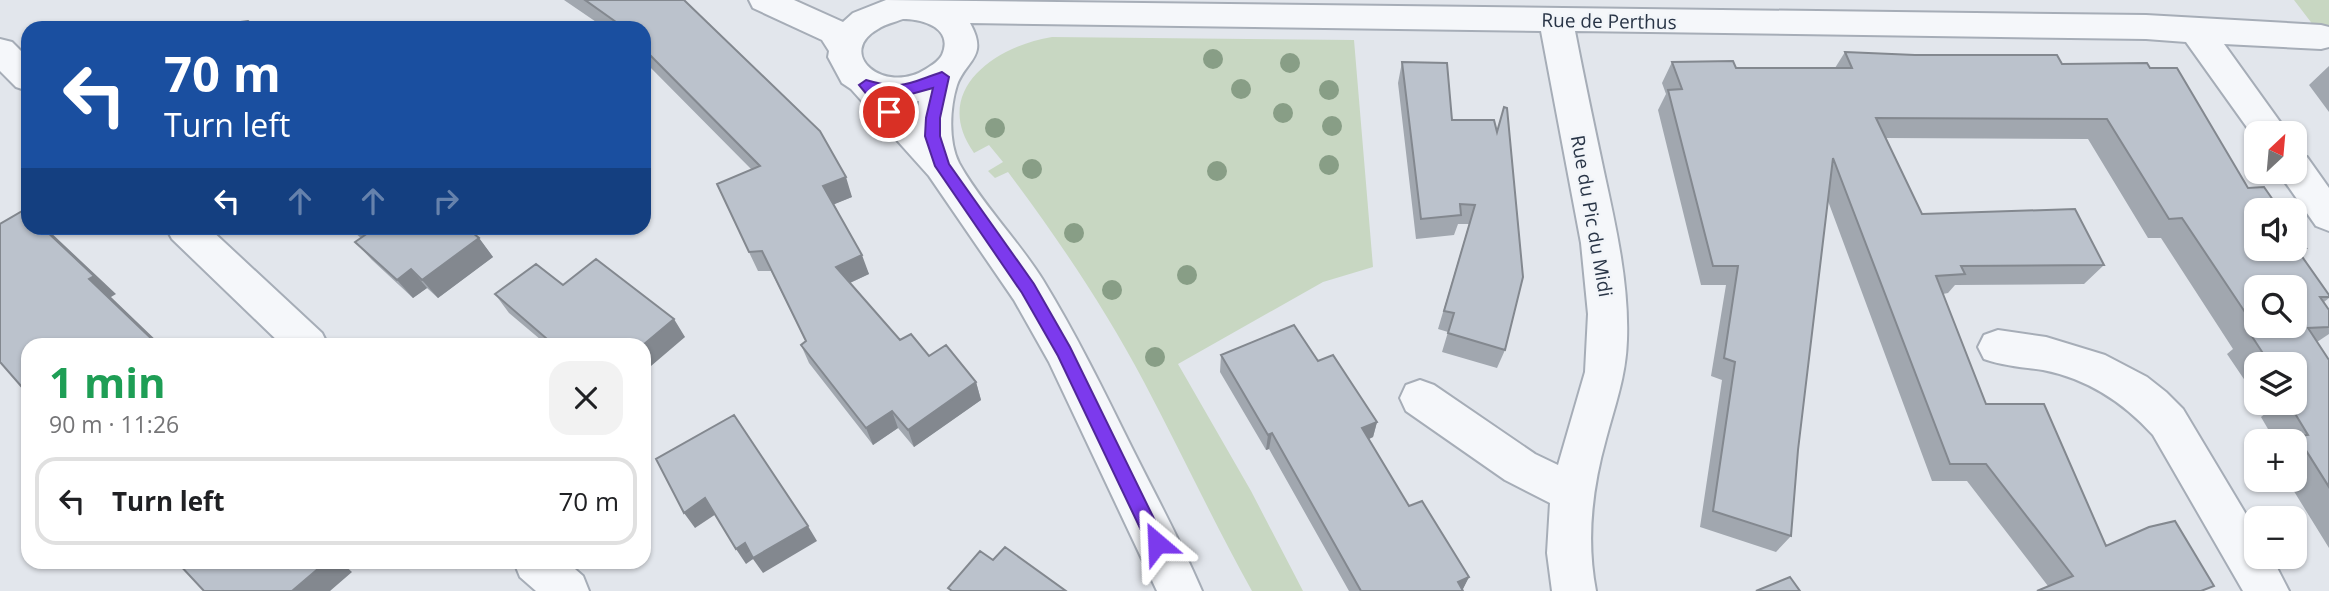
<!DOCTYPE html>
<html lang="en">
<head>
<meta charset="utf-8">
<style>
	body { margin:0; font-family:"Open Sans",sans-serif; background:#f2f2f2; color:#202124; height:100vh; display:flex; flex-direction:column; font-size:26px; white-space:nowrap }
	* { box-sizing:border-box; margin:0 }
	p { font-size:23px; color:#757577 }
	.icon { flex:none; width:38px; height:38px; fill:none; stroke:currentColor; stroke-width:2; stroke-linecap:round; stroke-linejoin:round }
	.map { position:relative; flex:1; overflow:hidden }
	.details { position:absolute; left:21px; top:338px; width:630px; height:231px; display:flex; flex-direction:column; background:#fff; border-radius:21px; box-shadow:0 2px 5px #0004 }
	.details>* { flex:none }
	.top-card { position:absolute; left:21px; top:21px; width:630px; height:214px; border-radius:21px; box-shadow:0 2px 5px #0004; background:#1a4fa0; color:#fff; overflow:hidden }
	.needle { width:46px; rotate:26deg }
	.controls { position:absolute; left:2244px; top:121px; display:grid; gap:14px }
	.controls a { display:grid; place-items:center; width:63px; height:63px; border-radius:14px; background:#fff; box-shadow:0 2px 5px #0004; font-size:35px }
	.pin { position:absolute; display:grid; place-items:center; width:60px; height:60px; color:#fff; margin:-30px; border:4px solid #fff; border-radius:50%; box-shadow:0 2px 7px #0007 }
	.me { position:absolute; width:77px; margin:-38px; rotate:334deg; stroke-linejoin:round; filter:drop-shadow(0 0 5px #0008) }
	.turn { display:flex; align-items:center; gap:24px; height:147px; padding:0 28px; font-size:32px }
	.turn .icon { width:91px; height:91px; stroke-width:2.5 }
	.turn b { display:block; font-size:49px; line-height:60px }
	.lanes { display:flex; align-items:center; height:66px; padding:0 28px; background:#0003; justify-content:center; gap:35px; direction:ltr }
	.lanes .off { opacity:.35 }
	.round { display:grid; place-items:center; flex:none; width:74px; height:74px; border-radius:21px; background:#f2f2f2 }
	.summary { display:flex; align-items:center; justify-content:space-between; height:119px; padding:0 28px }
	h1 { font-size:42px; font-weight:700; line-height:52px; color:#1e9e55 }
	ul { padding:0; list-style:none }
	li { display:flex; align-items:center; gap:21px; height:88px; margin:0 14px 10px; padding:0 14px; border:4px solid #e0e0e0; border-radius:21px }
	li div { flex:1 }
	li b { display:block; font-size:26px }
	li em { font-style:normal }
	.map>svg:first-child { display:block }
	.green { fill:#c8d7c2 }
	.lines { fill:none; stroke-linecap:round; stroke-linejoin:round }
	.minor-casing { stroke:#a6adb7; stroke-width:4 }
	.minor { fill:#f5f7fa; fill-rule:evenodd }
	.tree { fill:#889e86 }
	.wall { fill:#a1a7af }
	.shaded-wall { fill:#83888f }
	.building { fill:#bbc2cc; stroke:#83888f; stroke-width:2; fill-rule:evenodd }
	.route { fill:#7c3aed; stroke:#51269a; stroke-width:2 }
	.labels { text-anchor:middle; stroke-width:5; stroke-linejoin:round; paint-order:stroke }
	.street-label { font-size:19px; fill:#283446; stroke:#f2f5f9 }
</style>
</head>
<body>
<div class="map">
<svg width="2329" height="591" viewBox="0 0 2329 591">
	<rect width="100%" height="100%" fill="#e2e6ec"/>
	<!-- green -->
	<path class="green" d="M2294 0H2329V34H2320Z
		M1052 37 1354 40 1373 267 1323 282 1178 364 1251 491 1303 591H1252C1214 523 1181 452 1144 382 1105 308 1058 239 1008 172L995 178 988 171 1003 162 989 145 974 153C930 91 995 46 1052 37Z"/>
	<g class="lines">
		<!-- minor casing -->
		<g class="minor-casing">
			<path id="minor" d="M749 0H794L843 22 853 13 886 0 2146 15 2321 25 2329 27V47L2321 49 2224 44 2288 133H2256V140L2186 42 2146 39 1575 31C1584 78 1594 125 1604 172 1616 227 1629 284 1627 340 1626 376 1615 405 1606 439 1592 489 1586 539 1596 591H1552L1547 553 1550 503 1505 480 1406 411 1400 398 1406 385 1420 380 1434 385 1535 454 1558 465 1585 372 1588 314 1581 243 1541 31 970 23C989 57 966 60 957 85 950 107 948 141 959 163 981 203 1018 240 1043 280 1076 334 1104 391 1132 448 1156 496 1181 542 1202 591H1157L1049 362 1014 300 929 176 851 89 842 83 828 57 829 51 822 40 753 8ZM903 19C923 19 954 28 942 55 938 62 932 65 926 69 884 96 835 53 878 29 885 24 895 22 903 19ZM919 101 917 117 904 103Z
				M0 39 12 42 28 58V91L16 87 0 71Z
				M2294 153 2307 157 2329 188V231L2316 226 2278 172H2294Z
				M166 228H209L322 333 328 345H282L172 239Z
				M1998 330 2046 337 2105 355 2147 377 2166 392 2183 409 2256 531V556H2271L2289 591H2243L2153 435C2123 402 2088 379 2043 370 2023 367 2003 366 1984 359L1978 347 1984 335Z
				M514 562H567L583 576 589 591H536L520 577Z"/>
		</g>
		<!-- minor -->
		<use href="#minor" class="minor"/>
	</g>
	<!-- trees -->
	<g class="tree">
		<circle cx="1213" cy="59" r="10"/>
		<circle cx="1290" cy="63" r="10"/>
		<circle cx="1241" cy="89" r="10"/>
		<circle cx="1329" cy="90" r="10"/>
		<circle cx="1283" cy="113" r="10"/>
		<circle cx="1332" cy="126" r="10"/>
		<circle cx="995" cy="128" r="10"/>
		<circle cx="1329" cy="165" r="10"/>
		<circle cx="1032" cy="169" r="10"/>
		<circle cx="1217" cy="171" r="10"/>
		<circle cx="1074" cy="233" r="10"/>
		<circle cx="1187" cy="275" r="10"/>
		<circle cx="1112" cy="290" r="10"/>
		<circle cx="1155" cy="357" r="10"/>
	</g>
	<!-- wall -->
	<path class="wall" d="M564 0H684L852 197 834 204 869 274 850 283 900 340 976 382 981 400 914 447 898 428 873 445 809 363 801 345 806 342 771 271H758L726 204 752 170 644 61V28H605Z
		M1845 52 2150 68 2248 188 2294 231 2306 248 2300 253 2329 295V298L2324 302 2329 310V334L2317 342 2329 360V548L2287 480H2294V441H2275L2261 417 2266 413 2259 402H2294V364H2256V397L2227 354 2233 349 2161 238H2148L2088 139 1886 138 1922 214 2104 265 2084 284 1955 285 1948 293 1943 294 1986 404 2106 546 2214 586H2048L1967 481H1932L1828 201 1798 450 1791 536 1776 552 1700 527 1722 380 1711 376 1726 285H1701L1658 110 1666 94 1662 83 1672 62 1736 68H1835Z
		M1402 62 1452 120H1494L1505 350 1497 368 1442 352 1448 332 1438 329 1469 224H1458L1454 235 1416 239 1398 83Z
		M2329 66V112L2309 85Z
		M349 228H467L479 238 493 257 438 298 427 288 413 298 372 260 355 242 361 238Z
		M563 285 685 337 644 345H547L509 313 495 294Z
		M1221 355 1318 361 1377 422 1373 437 1369 439 1409 506 1469 577 1462 590 1463 591H1349L1269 449 1266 450 1220 372Z"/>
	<!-- shaded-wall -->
	<path class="shaded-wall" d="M846 177 852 197 830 206 823 186Z
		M43 228 47 229 116 294 111 297 161 345H158L89 279Z
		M479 238 493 257 438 298 422 280Z
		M862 255 869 274 843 286 836 267Z
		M411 269 427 288 413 298 397 280Z
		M674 319 685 337 644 372V345H643Z
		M976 382 981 400 914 447 908 430Z
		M892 411 898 428 873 445 866 428Z
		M1377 422 1373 437 1358 444 1362 428Z
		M1272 433 1269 449 1266 450 1268 435Z
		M705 498 716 514 695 528 684 513Z
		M808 526 817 541 763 573 753 559 746 564 736 549 745 543Z
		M326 562H341L352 572 330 591H292Z
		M1469 577 1462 591 1458 582Z"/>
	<!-- building -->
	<path class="building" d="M585 0H684L820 131 846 177 823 186 862 255 836 267 900 340 911 334 929 356 946 345 976 382 908 430 892 411 866 428 801 345 806 341 762 251 749 252 717 184 760 166 644 49V28H623L616 22Z
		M248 21 256 28H193Z
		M1845 52 1915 55H2057L2062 64 2147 63 2150 68H2177L2248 188 2264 187 2280 210H2256V248H2294V231L2306 248H2296L2329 295V297H2320L2329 310V327L2308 328 2329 360V487L2297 436 2308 435 2288 402H2294V364H2270L2251 335 2259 333 2182 218 2169 219 2107 119 1876 118 1922 214 2075 209 2104 265 1961 266 1965 274 1936 276 1986 404H2044L2106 546 2149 527 2175 521 2214 586 2201 591H2037L2073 576 1986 464H1950L1833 158 1798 450 1791 536 1713 511 1735 362 1724 358 1738 266H1713L1668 90 1682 89 1672 62 1733 61 1736 68H1852ZM2256 287H2294V326H2256Z
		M1402 62 1447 63 1452 120H1494L1497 132 1504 107 1507 108 1523 277 1505 350 1448 333 1454 313 1444 311 1475 205 1460 204 1461 215 1421 219Z
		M24 210 28 213V228H43L94 276 89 279 158 345H28V394L0 362V224Z
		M356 228H467L479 238 422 280 411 269 397 280 355 242 365 235Z
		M596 259 674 319 643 345H578L573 340 568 345H554L495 294 536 264 563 285Z
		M1294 325 1318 361 1333 355 1377 422 1362 428 1409 506 1422 501 1469 577 1458 582 1463 591H1361L1272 433 1268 435 1221 355Z
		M734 415 808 526 753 558 745 543 736 549 705 498 684 513 656 459Z
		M1005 547 1066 591H952L948 588 980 551 993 560Z
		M177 562H326L292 591H204Z
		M1790 577 1800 591H1756Z"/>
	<!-- route -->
	<path class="route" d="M942 72 949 77 940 118V136L949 164 1034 284 1070 347 1163 537 1166 543 1163 549 1157 551 1150 549 1058 356 1022 293 935 166 925 136 926 118 933 88 904 96 883 95 896 112 889 118 884 116 859 85 866 80C903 91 909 83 942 72Z"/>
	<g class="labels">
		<!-- street labels -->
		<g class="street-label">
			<text transform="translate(1609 21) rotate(1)" y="7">Rue de Perthus</text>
			<text transform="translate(1592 216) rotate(80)" y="7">Rue du Pic du Midi</text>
		</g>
	</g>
</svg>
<div class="controls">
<a><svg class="needle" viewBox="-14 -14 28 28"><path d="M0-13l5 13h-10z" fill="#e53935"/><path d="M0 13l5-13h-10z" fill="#757577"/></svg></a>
<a><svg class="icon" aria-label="sound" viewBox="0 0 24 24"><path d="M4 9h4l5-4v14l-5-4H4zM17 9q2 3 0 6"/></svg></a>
<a><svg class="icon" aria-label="search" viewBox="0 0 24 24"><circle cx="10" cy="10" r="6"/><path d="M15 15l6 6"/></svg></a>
<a><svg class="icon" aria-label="layers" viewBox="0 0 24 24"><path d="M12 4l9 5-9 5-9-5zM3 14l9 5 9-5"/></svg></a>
<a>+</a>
<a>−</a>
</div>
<div class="pin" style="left:889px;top:112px;background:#d93025"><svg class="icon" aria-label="arrive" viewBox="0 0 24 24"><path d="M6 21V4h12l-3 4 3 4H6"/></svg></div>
<svg class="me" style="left:1157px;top:543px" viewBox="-20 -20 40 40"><path d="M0-17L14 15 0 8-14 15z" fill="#7c3aed" stroke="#fff" stroke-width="4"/></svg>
<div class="top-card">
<div class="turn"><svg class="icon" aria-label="left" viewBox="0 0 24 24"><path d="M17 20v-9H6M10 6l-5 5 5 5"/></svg><div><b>70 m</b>Turn left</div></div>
<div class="lanes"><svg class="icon" aria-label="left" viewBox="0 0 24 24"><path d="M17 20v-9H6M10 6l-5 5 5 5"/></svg><svg class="icon off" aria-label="ahead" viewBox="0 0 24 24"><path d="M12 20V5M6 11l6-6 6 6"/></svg><svg class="icon off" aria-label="ahead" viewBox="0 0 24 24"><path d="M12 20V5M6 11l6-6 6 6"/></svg><svg class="icon off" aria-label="right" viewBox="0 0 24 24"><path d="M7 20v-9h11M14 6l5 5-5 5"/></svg></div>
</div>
<section class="details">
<div class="summary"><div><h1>1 min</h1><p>90 m · 11:26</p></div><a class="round"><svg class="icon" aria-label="close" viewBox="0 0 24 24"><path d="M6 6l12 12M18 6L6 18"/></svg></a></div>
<ul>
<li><svg class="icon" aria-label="left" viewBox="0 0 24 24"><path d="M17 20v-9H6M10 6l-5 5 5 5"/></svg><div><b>Turn left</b></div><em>70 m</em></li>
</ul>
</section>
</div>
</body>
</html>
